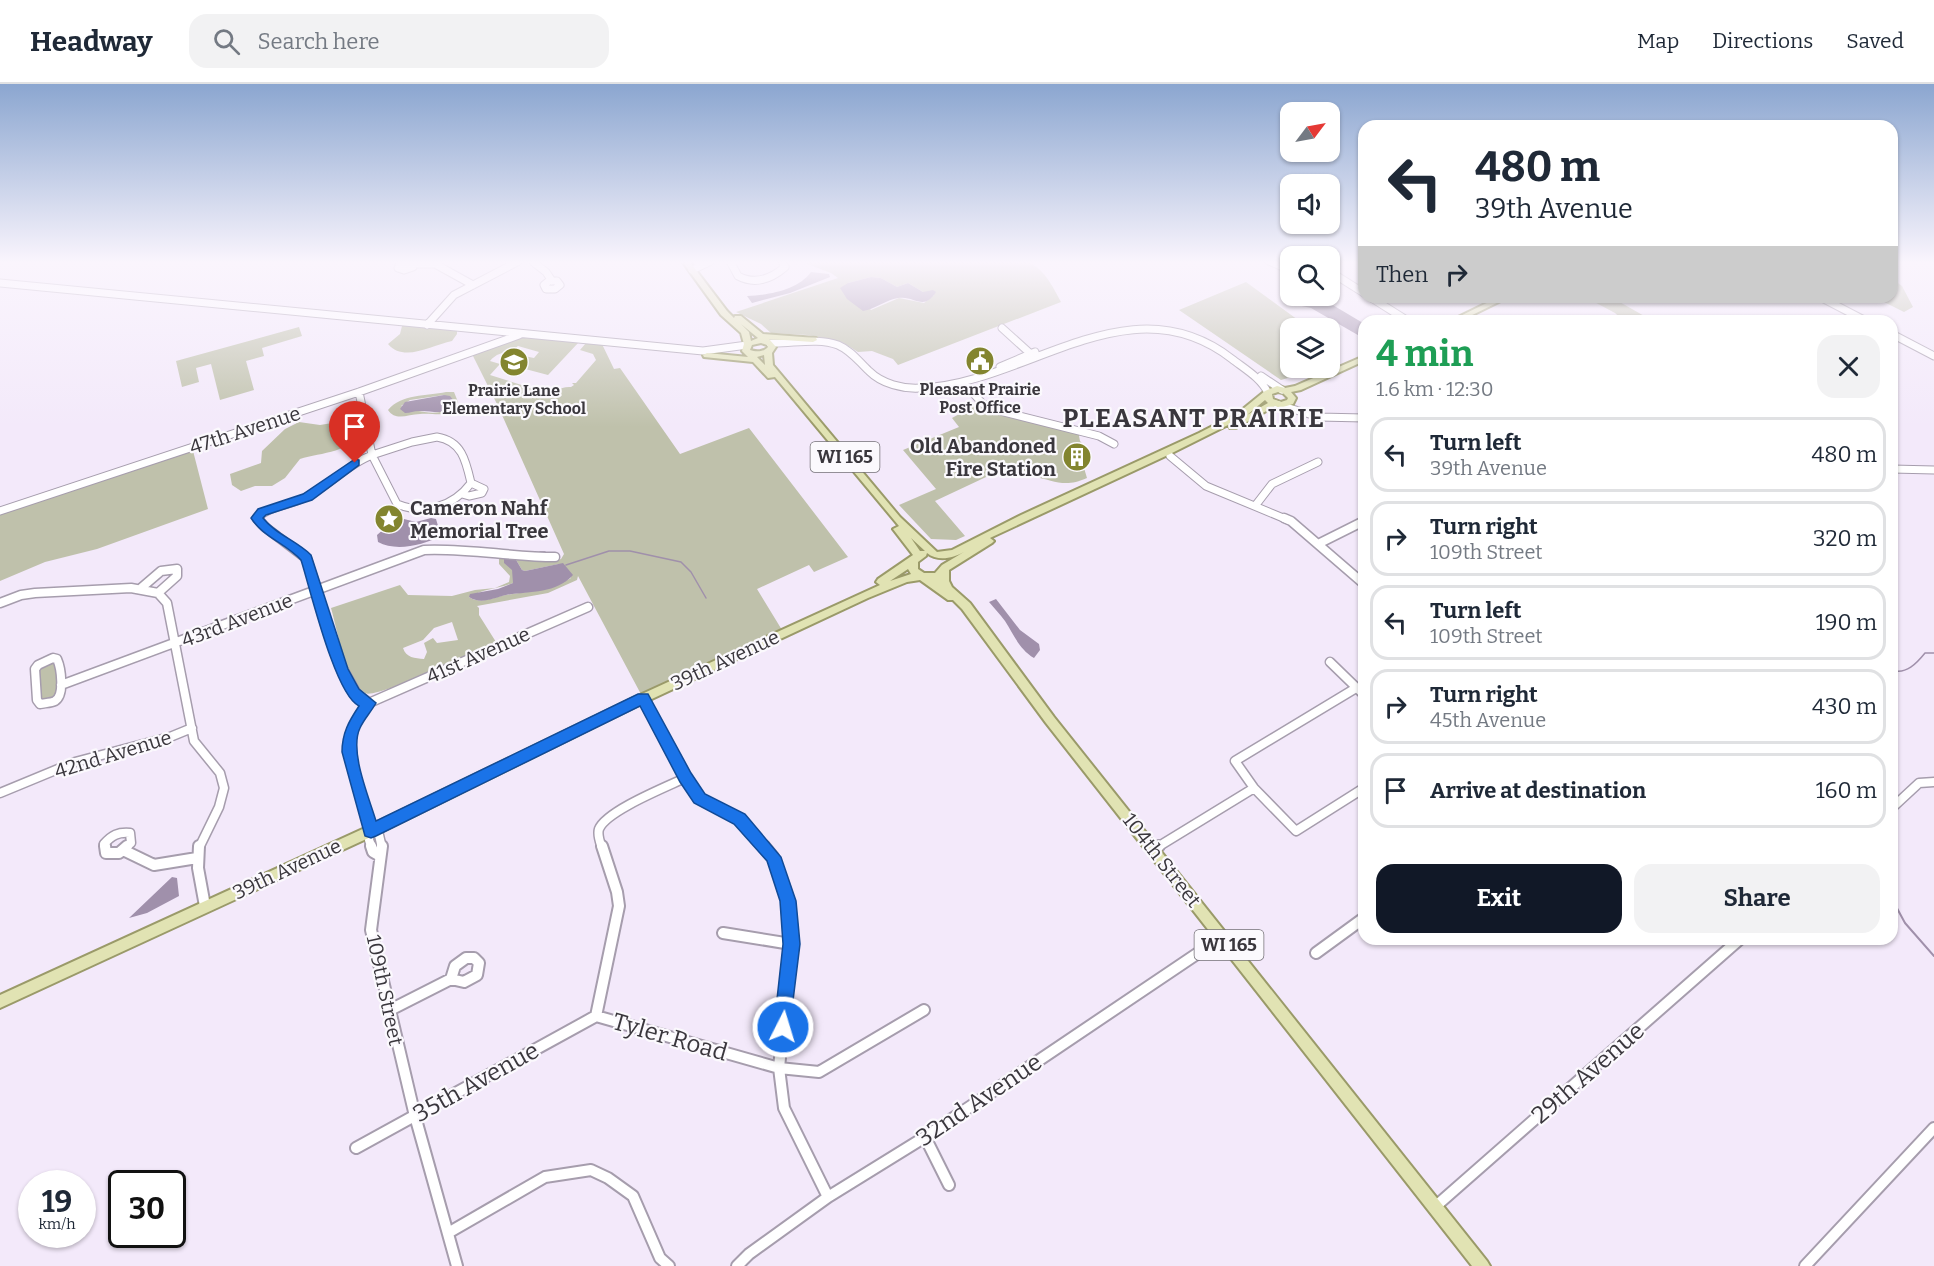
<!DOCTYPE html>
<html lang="en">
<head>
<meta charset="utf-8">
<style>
	body { margin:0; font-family:Bitter,serif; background:#f2f2f3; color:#1f2937; height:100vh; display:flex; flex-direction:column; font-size:22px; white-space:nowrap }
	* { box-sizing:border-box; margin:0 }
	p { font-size:20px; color:#747a83 }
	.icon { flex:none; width:33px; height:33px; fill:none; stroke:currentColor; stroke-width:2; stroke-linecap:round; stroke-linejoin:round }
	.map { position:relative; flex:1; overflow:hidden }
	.side { position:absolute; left:1358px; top:231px; width:540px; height:630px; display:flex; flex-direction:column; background:#fff; border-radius:18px; box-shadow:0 2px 4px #0004 }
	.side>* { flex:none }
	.guide { position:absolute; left:1358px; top:36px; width:540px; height:183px; border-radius:18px; box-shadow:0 2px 4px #0004; background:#fff; color:#1f2937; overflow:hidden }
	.needle { width:39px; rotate:58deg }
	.tools { position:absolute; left:1280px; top:18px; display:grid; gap:12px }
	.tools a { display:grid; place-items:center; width:60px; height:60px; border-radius:12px; background:#fff; box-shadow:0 2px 4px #0004; font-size:30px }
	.speed { position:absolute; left:18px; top:1086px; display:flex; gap:12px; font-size:30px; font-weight:700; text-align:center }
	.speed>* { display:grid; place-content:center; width:78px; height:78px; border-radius:50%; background:#fff; box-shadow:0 2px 4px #0004; line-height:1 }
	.speed small { font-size:15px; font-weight:400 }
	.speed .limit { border:3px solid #111; border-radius:9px; background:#fff; color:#111 }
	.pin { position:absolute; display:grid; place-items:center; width:51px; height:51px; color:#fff; margin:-62px -26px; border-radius:50% 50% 50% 0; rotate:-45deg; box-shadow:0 0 6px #0007 }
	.pin .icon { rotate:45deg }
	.me { position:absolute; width:66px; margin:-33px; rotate:5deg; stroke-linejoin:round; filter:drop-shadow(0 0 4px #0008) }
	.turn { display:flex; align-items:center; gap:21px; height:126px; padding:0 18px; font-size:27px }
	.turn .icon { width:78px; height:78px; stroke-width:2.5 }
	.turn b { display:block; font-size:42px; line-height:51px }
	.then { display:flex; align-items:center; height:57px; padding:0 18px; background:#0003; gap:12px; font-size:22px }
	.round { display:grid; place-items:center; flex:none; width:63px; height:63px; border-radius:18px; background:#f2f2f3 }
	.headline { display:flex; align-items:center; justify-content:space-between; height:102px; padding:0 18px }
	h1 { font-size:36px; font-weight:700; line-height:45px; color:#1e9e55 }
	.primary-button { display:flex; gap:12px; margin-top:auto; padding:12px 18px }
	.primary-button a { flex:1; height:69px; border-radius:18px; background:#111827; color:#fff; font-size:24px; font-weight:700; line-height:69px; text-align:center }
	.primary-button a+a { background:#f2f2f3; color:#1f2937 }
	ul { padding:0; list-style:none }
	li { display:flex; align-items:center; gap:18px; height:75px; margin:0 12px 9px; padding:0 6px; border:3px solid #e0e1e3; border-radius:18px }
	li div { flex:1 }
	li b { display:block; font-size:22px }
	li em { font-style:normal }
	header { display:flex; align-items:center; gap:36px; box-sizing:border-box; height:84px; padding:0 30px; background:#fff; border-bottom:2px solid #e0e1e3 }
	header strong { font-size:28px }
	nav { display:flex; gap:33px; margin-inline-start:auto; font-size:21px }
	.search { width:420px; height:54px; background:#f2f2f3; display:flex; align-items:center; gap:15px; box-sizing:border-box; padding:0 21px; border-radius:18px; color:#747a83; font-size:22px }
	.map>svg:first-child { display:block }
	.green { fill:#bfc1ab; fill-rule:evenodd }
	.water { fill:#a090ab }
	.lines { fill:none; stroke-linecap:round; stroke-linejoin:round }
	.stream-far1 { stroke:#a090ab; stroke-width:1.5 }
	.stream { stroke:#a090ab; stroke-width:2 }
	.minor-far2-casing { stroke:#a69dad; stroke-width:9 }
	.minor-far1-casing { stroke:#a69dad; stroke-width:11 }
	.minor-casing { stroke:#a69dad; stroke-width:14 }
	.major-casing { stroke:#9a9a69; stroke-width:4 }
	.minor-far2 { stroke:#fff; stroke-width:7 }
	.minor-far1 { stroke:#fff; stroke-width:8 }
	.minor { stroke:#fff; stroke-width:10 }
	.major { fill:#e1e3b3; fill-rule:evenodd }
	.route { fill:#1a73e8; stroke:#114b97; stroke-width:1.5 }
	.labels { text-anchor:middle; stroke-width:4.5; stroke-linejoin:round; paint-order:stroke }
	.far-poi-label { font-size:16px; font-weight:bold; fill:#3a373d; stroke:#fbf9fd }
	.shield { fill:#fbf9fd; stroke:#747177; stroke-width:1.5 }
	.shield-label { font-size:18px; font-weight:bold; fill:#3a373d }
	.street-label { font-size:20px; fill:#3a373d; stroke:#fbf9fd }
	.poi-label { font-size:20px; font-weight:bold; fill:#3a373d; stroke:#fbf9fd; text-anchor:end }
	.near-street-label { font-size:24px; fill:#3a373d; stroke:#fbf9fd }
	.district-label { font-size:26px; font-weight:bold; letter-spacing:1.5px; fill:#3a373d; stroke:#fbf9fd }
</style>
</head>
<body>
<header>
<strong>Headway</strong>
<div class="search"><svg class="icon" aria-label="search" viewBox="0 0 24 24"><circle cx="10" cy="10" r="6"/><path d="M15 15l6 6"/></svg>Search here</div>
<nav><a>Map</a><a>Directions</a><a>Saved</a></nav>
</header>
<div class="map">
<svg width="1934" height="1182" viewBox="0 0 1934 1182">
	<rect width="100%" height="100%" fill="#f3e9fa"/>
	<!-- green -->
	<path class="green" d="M806 177H1027C1045 186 1052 201 1061 218L898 281 893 275 872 267 858 268 842 258 808 251 771 249 761 240 736 228 838 194 831 189 807 180ZM871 193 881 194 897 203 908 199 923 208 934 211 924 219 899 214 871 226 848 199Z
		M1892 195 1902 202 1913 223 1904 228 1874 213H1892Z
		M1246 198 1309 244H1290V284H1322L1281 296 1179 226Z
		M1585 213H1611L1653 237H1624L1615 229Z
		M409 241 457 246V250L452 257C432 261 404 279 388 260L400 250 402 242Z
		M299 243 302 252 262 264 264 272 246 277 254 306 220 316 211 280 196 284 199 298 182 303 176 277Z
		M522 250 579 258 548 291 514 282 524 272 534 274 539 268 518 262C509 269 498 267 490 277L500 280 490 291 531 304 537 303 542 309C552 310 560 302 571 303L574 301 572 299H576L596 276 593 270 580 266 586 259 601 258 614 285 620 284 680 370 749 344 848 473 814 488 809 481 757 505 782 546 643 614 578 492 577 496 548 509 477 522 479 524V531L496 558C478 566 376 616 365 609 346 597 337 545 331 524L400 501 408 511 452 512 475 506 495 504 509 498 510 492 499 480V471L508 472 514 492 513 499C498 505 483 505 469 513 481 521 493 513 506 511 534 506 544 509 571 494L559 480 525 487 522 486 515 474 555 477 561 475 564 470 498 322 471 268ZM452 538 458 556 437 559 433 554 424 559 427 568 424 575C415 574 406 574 403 564L423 556 434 544Z
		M446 308H454L458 318 450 329C439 332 431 329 420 330 408 330 396 338 388 326 401 310 427 312 446 308ZM444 311 453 322C440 334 416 327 401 322L410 316Z
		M981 318 1081 348 1079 352 1080 357 1091 370 1084 384 1087 394C1065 404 1055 397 1032 392L1033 390 1016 385 1014 389 1001 386 935 417 965 452 956 456 931 455 899 421 936 405 903 366 959 343 952 334Z
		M356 335 361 342C354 370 321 368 300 375L285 394 272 402H255L241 407 232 401 230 390 261 379 262 367 285 345 299 338 320 341Z
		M192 363 208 425 97 465 45 478 0 497V427Z
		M57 575 60 611 40 620 35 585Z"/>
	<!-- water -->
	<path class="water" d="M811 188 829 190 830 193 790 209 752 219 747 212C769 211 798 206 811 188Z
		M871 193 881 194 897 203 908 199 923 208 933 206 936 208C923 228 915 211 898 214 886 216 875 225 863 227L847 215 840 204 848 199Z
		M1302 212 1321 214 1328 212 1331 220 1363 239V254L1311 224 1297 221 1294 215Z
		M444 311 450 312 454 317C449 334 432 326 419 327 414 327 410 329 405 329L400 325 405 318Z
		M431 434 436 435 441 452C423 461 396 468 378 458L377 451 393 437 404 435 416 438Z
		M508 472 515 474 522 486 525 487 563 479 573 491C556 510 529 507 506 511 493 514 481 521 469 513L470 510 498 505 513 499 512 486 504 479V475Z
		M996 515 1020 546 1039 560 1040 566 1034 574C1019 565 1014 551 1005 537 1000 530 994 524 989 518Z
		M172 793 177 794 179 812 147 829 129 834Z"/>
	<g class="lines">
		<!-- stream-far1 -->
		<path class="stream-far1" d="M1284 210 1287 216 1294 218
			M540 468H545
			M566 481 609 467H630L681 478 691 488 706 514
			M1892 586C1906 591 1917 579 1925 569H1934"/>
		<!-- stream -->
		<path class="stream" d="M1892 815 1905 839 1934 872"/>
		<!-- minor-far2 casing -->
		<g class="minor-far2-casing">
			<path id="minor-far2" d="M532 177 546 188 552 197
				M730 177 738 192C755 201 771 195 785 183L782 177
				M1269 177 1290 186
				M407 178 413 179V183L404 186 398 184 400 180Z
				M414 180H435L473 201
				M1329 181 1338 177
				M692 186 711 177
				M1329 187 1364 209
				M549 197H557L560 201 555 205H546L544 201Z
				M0 199 703 267 747 261
				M1370 213 1408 237
				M1820 213 1866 237
				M427 241 454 211 519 177
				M1002 244 1033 272
				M1892 250 1934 272
				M770 259C792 260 817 253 838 261 852 267 859 278 869 287 882 300 903 305 920 304 1028 300 1129 195 1232 275 1245 285 1261 294 1268 309
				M1000 283 1035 268
				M1261 292 1282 306
				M964 299 982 319 992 325 1099 352 1114 360
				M359 308 372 371
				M1276 320 1319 333 1364 334
				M437 353C462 357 466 377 471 399 453 423 424 431 397 420L372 371 412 358Z
				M1170 372 1206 402 1288 436
				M1892 385 1934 386
				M462 410 469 412 482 409 484 405 471 399
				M1255 422 1272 400 1318 378
				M0 427 359 308 519 251
				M258 436 257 434C270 422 288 422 304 414 329 403 346 381 372 371"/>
		</g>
		<!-- minor-far1 casing -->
		<g class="minor-far1-casing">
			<path id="minor-far1" d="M257 434 265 443 307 475 338 576 357 610 369 619 354 642 349 668 370 745 369 756 372 764
				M1284 434 1291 437 1364 500
				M1318 460 1364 437
				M140 505 161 487 177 485V492L158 509
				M0 519 21 511 35 509 131 504 158 509 167 519 194 657 220 689 224 704 219 723 199 764
				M53 574 57 575C61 584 65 611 55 617 51 619 44 619 40 620L37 616 35 585 38 581Z
				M1330 578 1364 611
				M61 601 424 466C468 464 511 473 555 473
				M1356 604 1235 677 1254 704 1296 747 1364 704
				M643 614 685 694 700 715 740 735 765 764
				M369 619 588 523
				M0 709 75 678 170 653 192 644
				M1892 724 1919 699 1934 698
				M371 747 379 751 382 764
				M105 764 104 760C112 751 118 748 130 749L131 759 125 764
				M602 764C600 758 597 751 599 745 606 727 666 703 685 694
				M1156 764 1254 704"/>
		</g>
		<!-- minor casing -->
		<g class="minor-casing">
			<path id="minor" d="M105 762 106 769H119L127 762
				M199 762 198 784 205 822
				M371 762 373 768 380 772
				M382 762 371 846 415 1032 457 1182
				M764 762 773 773 788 817 791 860 779 984 784 1024 828 1113
				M123 766 154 781 197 774
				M1153 766 1159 762
				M723 849 791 860
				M1316 869 1364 834
				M466 874H474L479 879 477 891 464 898 451 895 455 882Z
				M388 927 451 895
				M596 932 779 984 819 988 924 926
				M596 932 619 822 617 808 602 762
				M925 1053 949 1101
				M356 1064 596 932
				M1436 1122 1740 855
				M448 1149 545 1093 591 1086 608 1094 633 1112 660 1174 669 1182
				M737 1182 749 1170 828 1113 925 1053 1222 853
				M1805 1182 1934 1044"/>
		</g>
		<!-- major casing -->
		<g class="major-casing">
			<path id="major" d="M682 177H689L727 227 734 234 735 232H741L763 250 816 254 817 256 813 258 769 255 776 263 772 269 773 281 900 433 937 468 952 466 1021 431 1199 349 1238 329 1265 307 1277 302 1285 304 1295 302 1364 272V277L1301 306 1291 308 1296 314 1293 320 1280 324 1275 322 1236 344H1230V340L1170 370 992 453 990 454 994 457 992 459 949 486V497L952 503 970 519 1054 633 1487 1177 1490 1182H1472L1046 639 962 525 953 516H948L920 496 907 498 868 514 639 621 375 751 0 924V911L367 743 631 615 880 501 876 498 878 495 913 471 893 445 899 442 775 293 768 294 753 278 704 273 703 271 707 269 748 273 742 267 744 260 741 249 721 231ZM741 240 758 254 751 257 749 248ZM761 259 767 261 768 263C764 268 756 268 750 266L752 261ZM764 271 765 281 757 273ZM1278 308 1283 309 1288 314 1287 316 1281 318 1273 315 1272 310ZM1265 316 1268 319 1247 331ZM911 454 925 467H920ZM964 468 942 481 935 489H924L918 485V478L926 472 927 469C938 478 953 474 964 468ZM908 485 911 490 890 497Z
				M1499 213H1509L1460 237H1450Z"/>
		</g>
		<!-- minor-far2 -->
		<use href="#minor-far2" class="minor-far2"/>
		<!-- minor-far1 -->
		<use href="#minor-far1" class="minor-far1"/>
		<!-- minor -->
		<use href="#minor" class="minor"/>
		<!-- major -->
		<use href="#major" class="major"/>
	</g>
	<!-- sky -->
	<linearGradient id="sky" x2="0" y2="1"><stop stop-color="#8ba6d0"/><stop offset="0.52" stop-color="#faf5fd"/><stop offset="1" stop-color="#faf5fd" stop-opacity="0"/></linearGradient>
	<rect width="1934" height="343" fill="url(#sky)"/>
	<!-- route -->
	<path class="route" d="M355 375 359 376V381L312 416 266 431 263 434C275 450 297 457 311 471L348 585 359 605 376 619C371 628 364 635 360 644 349 667 369 713 376 737L638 610H648L691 689 705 710 745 730 781 773 796 817 800 860 789 949 783 952 776 949 774 943 783 860 780 817 767 777 734 740 694 719 680 698 640 622 376 752 371 754 365 752 342 668C342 649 349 637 359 622 335 611 310 504 301 476 285 459 263 453 251 434L258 425 303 410Z"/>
	<!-- icons -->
	<defs>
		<g id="civic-disc" transform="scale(1.5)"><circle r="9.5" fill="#83852f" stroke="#fbf9fd"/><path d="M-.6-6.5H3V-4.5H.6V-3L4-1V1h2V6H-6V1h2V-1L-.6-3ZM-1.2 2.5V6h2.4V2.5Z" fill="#fff"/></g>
		<g id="school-disc" transform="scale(1.5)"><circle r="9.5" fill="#83852f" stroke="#fbf9fd"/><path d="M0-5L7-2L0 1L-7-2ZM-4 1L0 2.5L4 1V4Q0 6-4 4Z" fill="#fff"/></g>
		<g id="building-disc" transform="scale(1.5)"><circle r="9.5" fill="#83852f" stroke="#fbf9fd"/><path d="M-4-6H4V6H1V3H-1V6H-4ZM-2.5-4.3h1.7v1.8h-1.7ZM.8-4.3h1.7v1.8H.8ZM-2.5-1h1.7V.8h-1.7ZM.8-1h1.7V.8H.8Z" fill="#fff"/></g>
		<g id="sight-disc" transform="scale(1.5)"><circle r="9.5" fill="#83852f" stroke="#fbf9fd"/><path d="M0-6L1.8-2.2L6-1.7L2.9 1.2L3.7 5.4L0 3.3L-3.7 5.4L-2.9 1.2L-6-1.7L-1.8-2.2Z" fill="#fff"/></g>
	</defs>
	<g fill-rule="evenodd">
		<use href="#civic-disc" x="980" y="277"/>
		<use href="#school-disc" x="514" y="278"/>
		<use href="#building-disc" x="1077" y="373"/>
		<use href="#sight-disc" x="389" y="435"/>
	</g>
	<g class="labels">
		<!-- far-poi labels -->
		<g class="far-poi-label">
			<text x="980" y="311">Pleasant Prairie<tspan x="980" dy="18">Post Office</tspan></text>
			<text x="514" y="312">Prairie Lane<tspan x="514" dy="18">Elementary School</tspan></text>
		</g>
		<!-- shield labels -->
		<g class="shield">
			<rect x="810.5" y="358" width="69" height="30" rx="4.5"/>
			<rect x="1194.5" y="846" width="69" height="30" rx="4.5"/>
		</g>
		<g class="shield-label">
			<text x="845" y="379">WI 165</text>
			<text x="1229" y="867">WI 165</text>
		</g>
		<!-- street labels -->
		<g class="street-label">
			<text transform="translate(245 346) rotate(-18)" y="7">47th Avenue</text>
			<text transform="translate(237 536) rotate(-21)" y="7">43rd Avenue</text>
			<text transform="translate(478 571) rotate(-24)" y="7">41st Avenue</text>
			<text transform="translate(725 576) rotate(-25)" y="7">39th Avenue</text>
			<text transform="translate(113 670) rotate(-17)" y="7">42nd Avenue</text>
			<text transform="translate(1162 776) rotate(52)" y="7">104th Street</text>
			<text transform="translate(287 785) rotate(-25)" y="7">39th Avenue</text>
			<text transform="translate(385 906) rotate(78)" y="7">109th Street</text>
		</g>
		<!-- poi labels -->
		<g class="poi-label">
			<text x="1056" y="369">Old Abandoned<tspan x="1056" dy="23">Fire Station</tspan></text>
			<text x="410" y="431" text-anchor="start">Cameron Nahf<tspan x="410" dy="23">Memorial Tree</tspan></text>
		</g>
		<!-- near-street labels -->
		<g class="near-street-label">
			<text transform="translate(670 953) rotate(16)" y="8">Tyler Road</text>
			<text transform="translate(1588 989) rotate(-41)" y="8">29th Avenue</text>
			<text transform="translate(476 998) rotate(-29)" y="8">35th Avenue</text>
			<text transform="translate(979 1016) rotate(-34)" y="8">32nd Avenue</text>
		</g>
		<!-- district labels -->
		<g class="district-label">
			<text x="1194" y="343">PLEASANT PRAIRIE</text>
		</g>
	</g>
</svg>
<div class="tools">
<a><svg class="needle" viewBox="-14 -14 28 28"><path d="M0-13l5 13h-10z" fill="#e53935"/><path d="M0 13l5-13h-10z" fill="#747a83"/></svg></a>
<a><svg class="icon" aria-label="sound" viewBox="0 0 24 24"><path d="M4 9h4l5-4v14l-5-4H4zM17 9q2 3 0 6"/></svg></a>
<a><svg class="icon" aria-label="search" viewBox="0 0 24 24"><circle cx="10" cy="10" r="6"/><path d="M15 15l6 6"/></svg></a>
<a><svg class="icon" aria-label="layers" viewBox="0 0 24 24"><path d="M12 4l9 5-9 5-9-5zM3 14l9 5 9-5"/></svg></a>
</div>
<div class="speed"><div>19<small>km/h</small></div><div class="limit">30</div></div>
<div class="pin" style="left:355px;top:379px;background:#d93025"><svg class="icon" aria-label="arrive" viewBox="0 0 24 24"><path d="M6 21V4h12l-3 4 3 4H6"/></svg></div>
<svg class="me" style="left:783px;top:943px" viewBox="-20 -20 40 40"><circle r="17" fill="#1a73e8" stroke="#fff" stroke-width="3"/><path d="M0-11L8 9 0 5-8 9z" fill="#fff"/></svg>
<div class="guide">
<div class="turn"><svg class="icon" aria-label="left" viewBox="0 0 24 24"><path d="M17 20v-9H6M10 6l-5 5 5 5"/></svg><div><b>480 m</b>39th Avenue</div></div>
<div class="then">Then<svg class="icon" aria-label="right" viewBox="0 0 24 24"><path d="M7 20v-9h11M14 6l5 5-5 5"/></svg></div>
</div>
<section class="side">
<div class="headline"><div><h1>4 min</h1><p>1.6 km · 12:30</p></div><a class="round"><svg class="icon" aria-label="close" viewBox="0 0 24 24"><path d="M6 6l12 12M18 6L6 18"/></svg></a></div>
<ul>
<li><svg class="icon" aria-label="left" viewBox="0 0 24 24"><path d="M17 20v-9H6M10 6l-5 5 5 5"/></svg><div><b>Turn left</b><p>39th Avenue</p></div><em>480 m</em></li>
<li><svg class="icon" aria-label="right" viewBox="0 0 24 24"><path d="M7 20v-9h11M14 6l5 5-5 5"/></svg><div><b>Turn right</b><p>109th Street</p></div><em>320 m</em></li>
<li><svg class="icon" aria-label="left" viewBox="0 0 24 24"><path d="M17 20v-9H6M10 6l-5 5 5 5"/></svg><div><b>Turn left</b><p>109th Street</p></div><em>190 m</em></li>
<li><svg class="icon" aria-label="right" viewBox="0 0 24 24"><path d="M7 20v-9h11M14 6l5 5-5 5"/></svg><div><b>Turn right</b><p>45th Avenue</p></div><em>430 m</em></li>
<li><svg class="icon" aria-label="arrive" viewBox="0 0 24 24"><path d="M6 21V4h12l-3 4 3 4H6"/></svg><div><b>Arrive at destination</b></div><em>160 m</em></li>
</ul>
<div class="primary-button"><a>Exit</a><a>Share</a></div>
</section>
</div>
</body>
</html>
